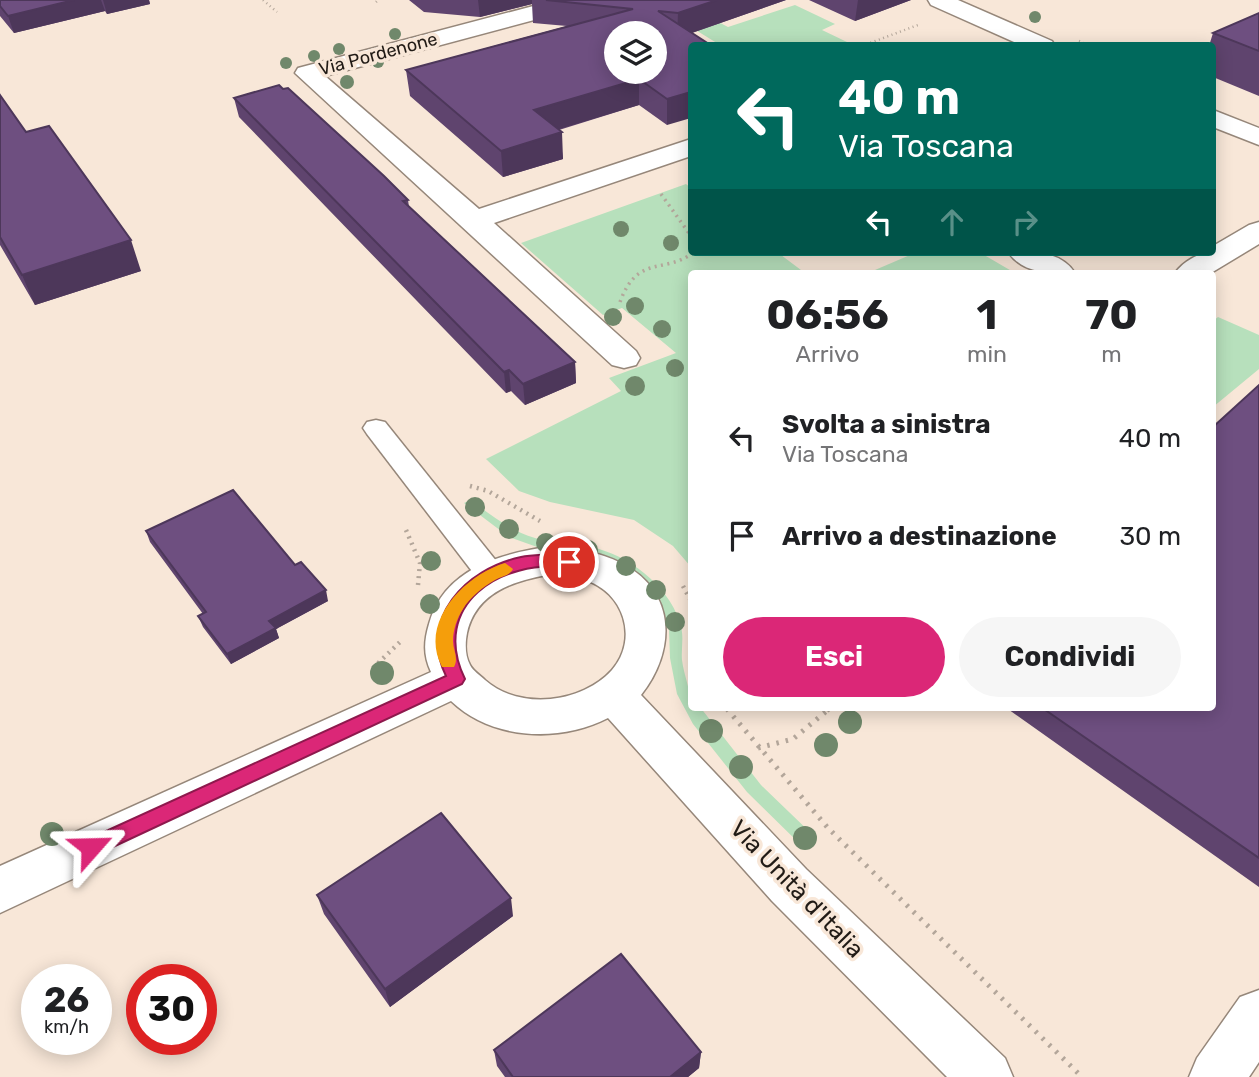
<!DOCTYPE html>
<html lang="it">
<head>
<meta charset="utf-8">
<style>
	body { margin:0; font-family:Rubik,sans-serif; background:#f6f6f6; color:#202124; height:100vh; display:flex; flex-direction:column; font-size:26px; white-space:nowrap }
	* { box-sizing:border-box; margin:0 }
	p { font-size:23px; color:#757577 }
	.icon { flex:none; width:38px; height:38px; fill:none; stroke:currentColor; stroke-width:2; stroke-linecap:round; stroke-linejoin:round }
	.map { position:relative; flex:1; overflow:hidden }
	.drawer { position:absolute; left:688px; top:270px; width:528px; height:441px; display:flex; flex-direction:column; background:#fff; border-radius:7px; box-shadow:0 4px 18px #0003 }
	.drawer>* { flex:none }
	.hud { position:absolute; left:688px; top:42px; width:528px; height:214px; border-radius:7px; box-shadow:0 4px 18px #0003; background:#00695c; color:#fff; overflow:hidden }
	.tools { position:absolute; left:604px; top:21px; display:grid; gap:14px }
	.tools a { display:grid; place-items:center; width:63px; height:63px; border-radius:50%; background:#fff; box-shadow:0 4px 18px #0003; font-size:35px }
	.speed { position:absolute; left:21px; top:964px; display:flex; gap:14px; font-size:35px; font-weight:700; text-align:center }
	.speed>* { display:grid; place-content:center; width:91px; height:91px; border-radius:50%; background:#fff; box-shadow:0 4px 18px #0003; line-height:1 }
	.speed small { font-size:18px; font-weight:400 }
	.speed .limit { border:10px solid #d22; background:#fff; color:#111 }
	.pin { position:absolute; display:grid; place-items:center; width:60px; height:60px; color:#fff; margin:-30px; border:4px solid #fff; border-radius:50%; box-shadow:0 2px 7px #0007 }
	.me { position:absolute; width:77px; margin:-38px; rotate:65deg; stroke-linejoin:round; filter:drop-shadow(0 0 5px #0008) }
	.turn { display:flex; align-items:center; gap:24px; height:147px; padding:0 35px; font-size:32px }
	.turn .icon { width:91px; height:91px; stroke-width:2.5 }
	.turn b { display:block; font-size:49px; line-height:60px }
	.lanes { display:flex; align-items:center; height:66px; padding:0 35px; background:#0003; justify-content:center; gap:35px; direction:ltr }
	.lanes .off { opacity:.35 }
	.eta { display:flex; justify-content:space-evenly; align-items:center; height:119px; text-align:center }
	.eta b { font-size:42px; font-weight:700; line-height:49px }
	.button { display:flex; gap:14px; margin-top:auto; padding:14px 35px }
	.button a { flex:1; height:80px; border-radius:42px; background:#db2777; color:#fff; font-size:28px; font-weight:700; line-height:80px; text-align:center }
	.button a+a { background:#f6f6f6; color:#202124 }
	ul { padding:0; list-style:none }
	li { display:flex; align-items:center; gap:21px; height:98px; padding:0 35px }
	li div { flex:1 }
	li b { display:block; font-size:26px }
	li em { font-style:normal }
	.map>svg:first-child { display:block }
	.green { fill:#b7e0bc }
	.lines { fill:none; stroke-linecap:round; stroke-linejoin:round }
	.lane-casing { stroke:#96877a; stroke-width:3 }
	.street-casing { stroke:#96877a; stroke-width:3 }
	.secondary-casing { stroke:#96877a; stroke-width:3 }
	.path-far3 { stroke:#b3a69a; stroke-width:2.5; stroke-dasharray:1 3.5; stroke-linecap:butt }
	.path-far2 { stroke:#b3a69a; stroke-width:3.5; stroke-dasharray:2 4.5; stroke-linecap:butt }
	.path-far1 { stroke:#b3a69a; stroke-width:4.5; stroke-dasharray:2 5; stroke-linecap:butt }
	.path { stroke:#b3a69a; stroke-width:5; stroke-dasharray:2.5 7; stroke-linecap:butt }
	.lane { fill:#fff; fill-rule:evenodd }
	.street { fill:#fff; fill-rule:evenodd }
	.secondary { fill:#fff; fill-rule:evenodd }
	.tree { fill:#70886b }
	.wall { fill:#5f446e }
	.shaded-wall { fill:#4d375a }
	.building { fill:#6e4f80; stroke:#4d375a; stroke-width:2; fill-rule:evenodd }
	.route { fill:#db2777; stroke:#8e194d; stroke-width:2 }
	.slow { fill:#f59e0b }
	.labels { text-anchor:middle; stroke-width:7; stroke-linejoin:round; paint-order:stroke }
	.far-street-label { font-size:18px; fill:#211b16; stroke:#f8e7d8 }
	.near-street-label { font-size:24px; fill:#211b16; stroke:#f8e7d8 }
</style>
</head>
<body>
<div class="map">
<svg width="1259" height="1077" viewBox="0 0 1259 1077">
	<rect width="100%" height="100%" fill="#f8e7d8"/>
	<!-- green -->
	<path class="green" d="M647 0H676L728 27 795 5 835 24 822 30 847 42 838 46 720 45Z
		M686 184 691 188V252H777L805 273H691V567L673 546 634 520 550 502 519 491 486 459 621 391 609 378 676 353 622 308 603 315 521 243Z
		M917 252H979L1015 273H868Z
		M1218 317 1259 335V369L1213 407V321Z
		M470 500C490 514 511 531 535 538 555 545 578 542 599 549 634 559 673 591 681 627 684 638 681 649 682 660 684 676 691 690 691 707H700L761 785 816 838 804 848 747 792 693 724 677 694 670 658 669 630 663 611 641 584 509 537 464 503Z"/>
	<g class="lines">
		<!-- lane casing -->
		<g class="lane-casing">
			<path id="lane" d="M376 420 385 422 501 567 505 575 501 583 491 586 481 583 367 434 363 428 367 422Z"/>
		</g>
		<!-- street casing -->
		<g class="street-casing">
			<path id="street" d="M556 0H593L590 5 325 76 479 209 691 139V156L494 223 636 351 640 358 636 365 624 368 612 365 295 73 298 68Z
				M1259 222V244L1211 273H1175C1183 262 1199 252 1213 252V246L1249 225Z
				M1008 252C1033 252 1060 250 1075 273 1051 273 1024 275 1008 252Z
				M553 546C576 549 600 552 621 563 677 591 676 651 641 695L806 869 1005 1058 1013 1077H947L772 901 608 718C559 743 492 740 451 701L0 913V866L431 672C423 655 424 641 429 624 444 568 502 553 553 546ZM553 574C563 576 575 576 585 580 624 592 639 639 612 670 582 703 520 711 485 680 480 675 473 671 470 665 465 656 465 643 467 633 476 592 515 580 553 574Z
				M1259 990V1062L1249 1077H1189L1197 1058 1240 997Z"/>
		</g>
		<!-- secondary casing -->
		<g class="secondary-casing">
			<path id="secondary" d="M928 0H958L1052 41 1055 46H1023L931 5Z
				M1213 110 1259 128V145L1213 127Z"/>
		</g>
		<!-- path-far3 -->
		<path class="path-far3" d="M263 0 277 12
			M376 2 378 0
			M1079 41 1090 46
			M862 46 918 25"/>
		<!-- path-far2 -->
		<path class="path-far2" d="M661 194 691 236
			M620 302C638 253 665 275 694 252"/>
		<!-- path-far1 -->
		<path class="path-far1" d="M470 486 488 491 540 521
			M406 530 420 563 418 585
			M683 586 691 601
			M373 668 400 642
			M726 707 729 711
			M827 711 831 707"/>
		<!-- path -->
		<path class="path" d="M727 709 828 828 1082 1077
			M758 748 793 739 829 709"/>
		<!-- lane -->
		<use href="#lane" class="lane"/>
		<!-- street -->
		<use href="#street" class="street"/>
		<!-- secondary -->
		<use href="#secondary" class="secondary"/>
	</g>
	<!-- trees -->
	<g class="tree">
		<circle cx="1035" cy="17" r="6"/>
		<circle cx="395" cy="34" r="6"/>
		<circle cx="339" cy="49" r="6"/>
		<circle cx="314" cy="56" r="6"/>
		<circle cx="378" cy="62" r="6"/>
		<circle cx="286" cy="63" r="6"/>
		<circle cx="347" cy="82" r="7"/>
		<circle cx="621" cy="229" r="8"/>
		<circle cx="671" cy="243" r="8"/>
		<circle cx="635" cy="306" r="9"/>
		<circle cx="613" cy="317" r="9"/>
		<circle cx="662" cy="329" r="9"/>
		<circle cx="675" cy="368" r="9"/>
		<circle cx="635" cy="386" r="10"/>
		<circle cx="475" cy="507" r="10"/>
		<circle cx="509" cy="529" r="10"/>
		<circle cx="546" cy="543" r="10"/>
		<circle cx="588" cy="550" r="10"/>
		<circle cx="431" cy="561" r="10"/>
		<circle cx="626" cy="566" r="10"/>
		<circle cx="656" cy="590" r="10"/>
		<circle cx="430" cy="604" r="10"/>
		<circle cx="675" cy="622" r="10"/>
		<circle cx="382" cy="673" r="12"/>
		<circle cx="850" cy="722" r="12"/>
		<circle cx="711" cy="731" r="12"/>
		<circle cx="826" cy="745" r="12"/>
		<circle cx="741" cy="767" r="12"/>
		<circle cx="52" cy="834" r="12"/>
		<circle cx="805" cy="838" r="12"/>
	</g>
	<!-- wall -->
	<path class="wall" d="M0 0H149L150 4 107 14 105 11 14 33 0 16Z
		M409 0H786L692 33 667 125 639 105 559 130 563 159 503 177 410 96 406 70 567 26 533 23 532 4 480 17 424 12Z
		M809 0H911L855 21Z
		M1259 13V96L1213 77V46H1209L1213 33Z
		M0 95 26 132 141 271 35 305 0 245Z
		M234 98 408 200 409 207 575 362 576 383 525 405 511 391 506 393 239 117Z
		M1259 385V887L1005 707H1213Z
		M146 531 295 565 328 601 276 629 279 638 231 664 203 627 198 616 203 614 150 542Z
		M317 895 513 916 390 1007 324 914Z
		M494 1050 701 1052 699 1068 688 1077H505L497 1066Z"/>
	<!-- shaded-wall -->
	<path class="shaded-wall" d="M74 0H101L105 11 14 33 8 16Z
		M103 0H149L150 4 107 14Z
		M478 0H532V4L480 17Z
		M717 0H786L677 38 678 13Z
		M858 0H911L855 21Z
		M639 79V105L536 136 534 110Z
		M691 92V118L667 125V99Z
		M562 132 563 159 503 177 501 151Z
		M131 240 141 271 35 305 22 275Z
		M575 362 576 383 525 405 523 384Z
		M509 370 511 391 506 393 504 372Z
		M326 590 328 601 276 629 279 638 231 664 227 654 269 621Z
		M511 898 513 916 390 1007 385 989Z
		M701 1052 699 1068 688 1077H670Z"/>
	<!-- building -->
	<path class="building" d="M0 0H74L8 16 0 6Z
		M546 0H717L678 13 658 11 712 46H691V92L667 99 639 79 534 110 562 132 501 151 406 70 633 9ZM616 33H654V72H616Z
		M1259 13V51L1213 33Z
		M279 85 283 89 288 88 384 176 408 200 403 201 575 362 523 384 509 370 504 372 234 98Z
		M0 95 26 132 49 126 131 240 22 275 0 237Z
		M1259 385V858L1041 707H1213V427Z
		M233 490 295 565 301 562 326 590 269 621 276 628 227 654 198 616 206 612 146 531Z
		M441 813 511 898 385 989 317 895Z
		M621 954 701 1052 670 1077H513L494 1050Z"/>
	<!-- route -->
	<path class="route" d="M553 554 575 558 577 562 569 568C501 558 429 605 465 679L462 684 98 854 91 856 84 854 81 847 84 841 446 676C418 619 465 569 521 557 531 555 542 555 553 554Z"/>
	<!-- slow -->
	<path class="slow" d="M505 563 513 569C509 576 502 576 495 580 483 587 470 597 463 609 457 618 453 630 453 641 453 650 459 658 454 667H442C418 622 465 575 505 563Z"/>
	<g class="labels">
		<!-- far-street labels -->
		<g class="far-street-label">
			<text transform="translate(378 54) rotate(-15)" y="6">Via Pordenone</text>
		</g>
		<!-- near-street labels -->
		<g class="near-street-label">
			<text transform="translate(797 889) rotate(46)" y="8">Via Unità d'Italia</text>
		</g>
	</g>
</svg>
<div class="tools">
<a><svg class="icon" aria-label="layers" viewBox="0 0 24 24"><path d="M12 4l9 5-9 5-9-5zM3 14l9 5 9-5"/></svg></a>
</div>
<div class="speed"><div>26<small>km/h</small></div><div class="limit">30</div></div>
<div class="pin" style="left:569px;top:562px;background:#d93025"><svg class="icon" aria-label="arrive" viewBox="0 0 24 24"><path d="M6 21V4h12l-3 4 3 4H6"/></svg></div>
<svg class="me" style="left:91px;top:847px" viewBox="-20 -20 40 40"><path d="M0-17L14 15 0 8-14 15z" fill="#db2777" stroke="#fff" stroke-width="4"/></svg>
<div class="hud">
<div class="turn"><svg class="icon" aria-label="left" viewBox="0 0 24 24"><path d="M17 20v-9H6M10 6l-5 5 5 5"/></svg><div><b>40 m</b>Via Toscana</div></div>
<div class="lanes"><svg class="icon" aria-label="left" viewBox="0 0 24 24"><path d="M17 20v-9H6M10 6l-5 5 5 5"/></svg><svg class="icon off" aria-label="ahead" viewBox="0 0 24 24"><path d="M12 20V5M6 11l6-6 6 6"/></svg><svg class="icon off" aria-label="right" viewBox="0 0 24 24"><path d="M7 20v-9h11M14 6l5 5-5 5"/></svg></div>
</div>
<section class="drawer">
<div class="eta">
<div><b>06:56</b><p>Arrivo</p></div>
<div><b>1</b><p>min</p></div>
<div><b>70</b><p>m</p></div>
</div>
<ul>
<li><svg class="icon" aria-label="left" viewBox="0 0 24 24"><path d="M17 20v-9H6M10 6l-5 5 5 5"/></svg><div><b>Svolta a sinistra</b><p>Via Toscana</p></div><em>40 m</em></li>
<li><svg class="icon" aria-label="arrive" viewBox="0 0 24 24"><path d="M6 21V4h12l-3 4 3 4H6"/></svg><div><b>Arrivo a destinazione</b></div><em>30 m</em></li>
</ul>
<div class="button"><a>Esci</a><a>Condividi</a></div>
</section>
</div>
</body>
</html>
